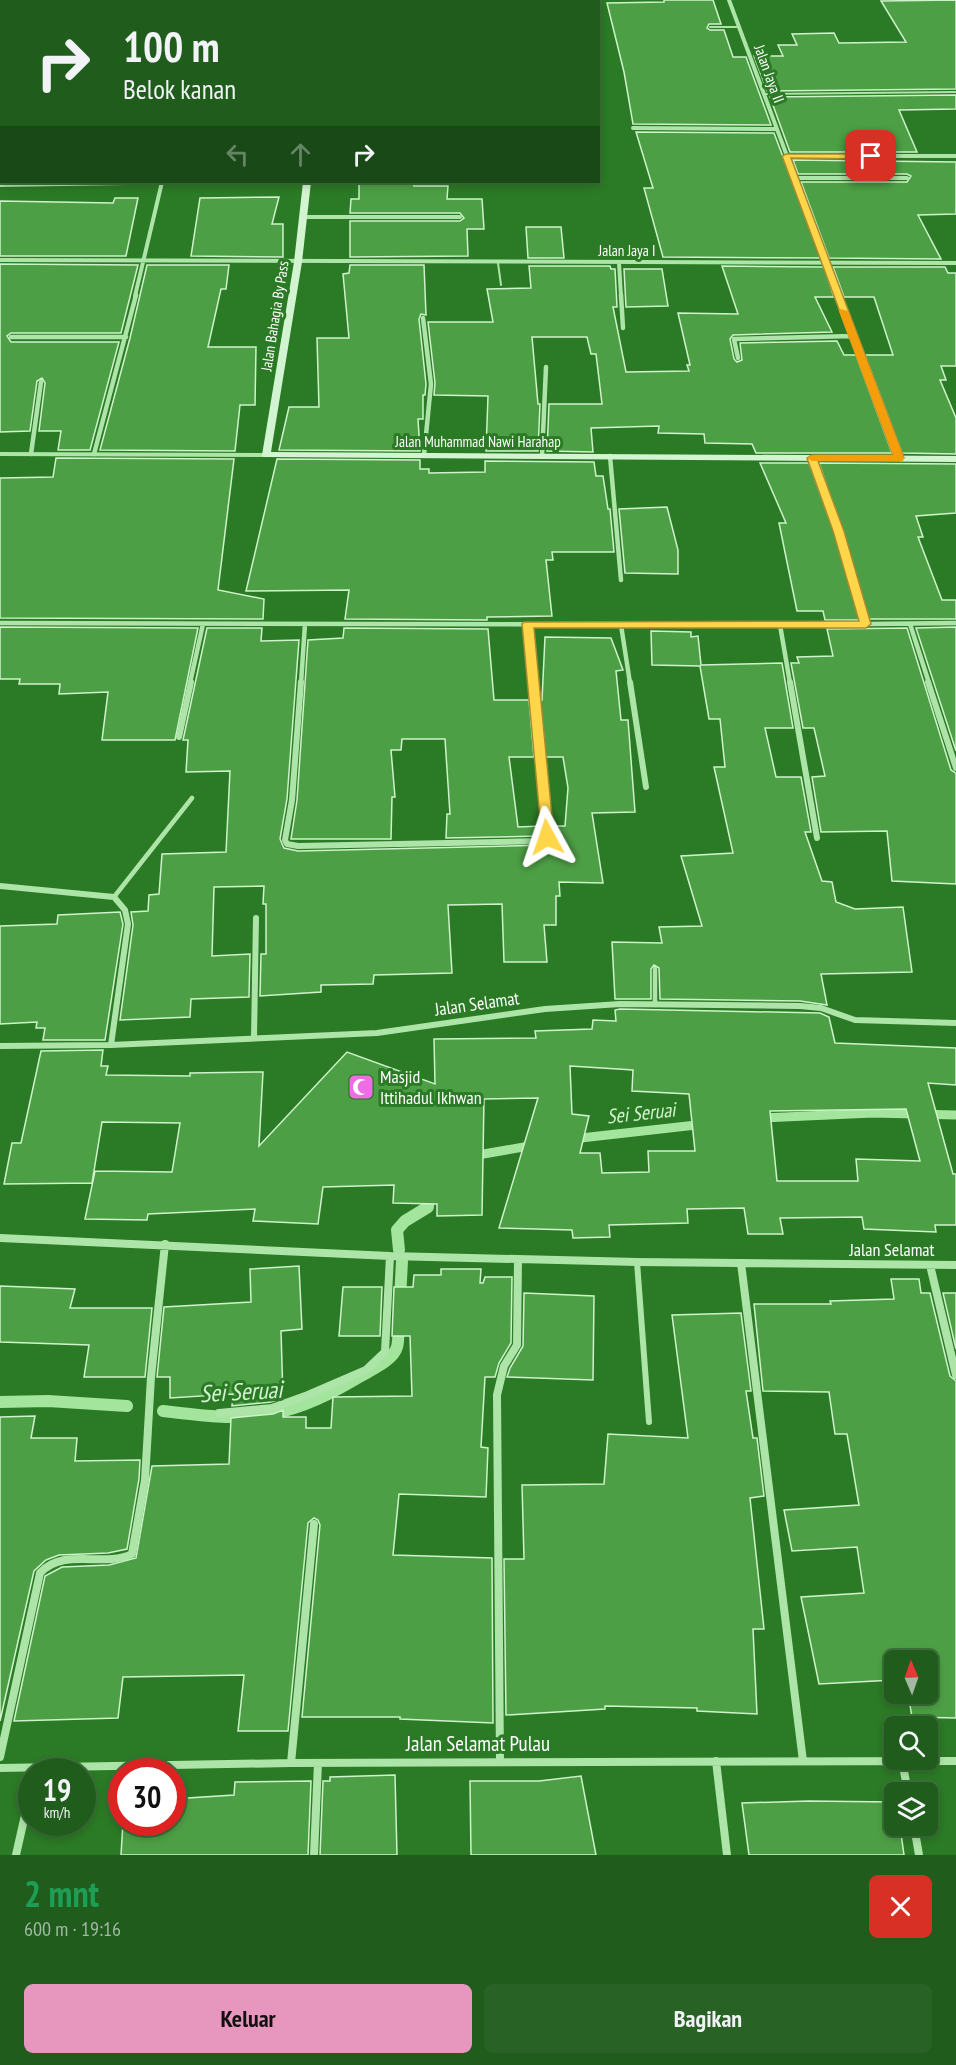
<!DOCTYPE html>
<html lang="id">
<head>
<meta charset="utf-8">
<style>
	body { margin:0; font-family:"PT Sans Narrow",sans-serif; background:#286225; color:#f1f3f6; height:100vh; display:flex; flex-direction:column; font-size:22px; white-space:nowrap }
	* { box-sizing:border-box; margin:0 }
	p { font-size:20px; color:#a2baa3 }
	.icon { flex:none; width:33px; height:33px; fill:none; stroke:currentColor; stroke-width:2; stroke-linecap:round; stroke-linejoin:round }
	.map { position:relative; height:1855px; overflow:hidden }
	.panel { display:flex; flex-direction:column; background:#205c1c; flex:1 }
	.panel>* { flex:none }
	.guide { position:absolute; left:0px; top:0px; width:600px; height:183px; box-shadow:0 3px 9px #0003,0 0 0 2px #3d713b; background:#205c1c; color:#f1f3f6; overflow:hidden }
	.needle { width:39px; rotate:358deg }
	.buttons { position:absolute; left:884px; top:1650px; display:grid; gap:12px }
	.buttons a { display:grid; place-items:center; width:54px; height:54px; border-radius:9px; background:#205c1c; box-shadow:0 3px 9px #0003,0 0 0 2px #3d713b; font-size:30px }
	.speed { position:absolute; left:18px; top:1758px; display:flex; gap:12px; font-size:30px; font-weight:700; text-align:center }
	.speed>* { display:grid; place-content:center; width:78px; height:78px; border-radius:50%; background:#205c1c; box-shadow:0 3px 9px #0003,0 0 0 2px #3d713b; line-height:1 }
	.speed small { font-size:15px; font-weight:400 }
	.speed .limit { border:9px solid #d22; background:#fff; color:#111 }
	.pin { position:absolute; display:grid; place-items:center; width:51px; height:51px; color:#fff; margin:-26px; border-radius:12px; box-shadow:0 3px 9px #0006 }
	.me { position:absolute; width:66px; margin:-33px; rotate:355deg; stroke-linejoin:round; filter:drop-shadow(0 0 4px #0008) }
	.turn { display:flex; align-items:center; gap:21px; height:126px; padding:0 24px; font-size:27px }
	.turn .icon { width:78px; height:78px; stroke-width:2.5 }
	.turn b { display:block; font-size:42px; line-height:51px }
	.lanes { display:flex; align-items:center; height:57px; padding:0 24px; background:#0003; justify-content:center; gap:30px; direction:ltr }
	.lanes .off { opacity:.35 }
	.round { display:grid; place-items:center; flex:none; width:63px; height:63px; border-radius:9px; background:#286225 }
	.head { display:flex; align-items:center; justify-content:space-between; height:102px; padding:0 24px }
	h1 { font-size:36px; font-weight:600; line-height:45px; color:#1e9e55 }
	.primary-button { display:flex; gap:12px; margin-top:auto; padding:12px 24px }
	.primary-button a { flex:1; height:69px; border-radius:9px; background:#e797bd; color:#111; font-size:24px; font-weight:600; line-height:69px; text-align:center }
	.primary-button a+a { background:#286225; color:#f1f3f6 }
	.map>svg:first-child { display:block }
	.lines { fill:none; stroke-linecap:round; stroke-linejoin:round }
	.stream-far1 { stroke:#a3e59c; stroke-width:9 }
	.stream { stroke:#a3e59c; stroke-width:12 }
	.building { fill:#4d9f45; stroke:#cef3ca; stroke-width:1.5; fill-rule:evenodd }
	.service-far2 { stroke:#ade4a8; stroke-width:2 }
	.service-far1 { stroke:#ade4a8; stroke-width:4.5 }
	.service { stroke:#ade4a8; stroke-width:6 }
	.minor-far3 { stroke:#ade4a8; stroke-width:4 }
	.minor-far2 { stroke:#ade4a8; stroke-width:4.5 }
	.minor-far1 { stroke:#ade4a8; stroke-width:6 }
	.minor { stroke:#ade4a8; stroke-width:8 }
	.tertiary { fill:#ade4a8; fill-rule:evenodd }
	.secondary { fill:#d3f4d1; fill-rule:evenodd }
	.route { fill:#ffd54a; stroke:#a68a30; stroke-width:1.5 }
	.slow { fill:#f59e0b }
	.labels { text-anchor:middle; stroke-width:6; stroke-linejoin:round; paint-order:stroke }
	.far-street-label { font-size:15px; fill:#fff; stroke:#2b7a25 }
	.street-label { font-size:18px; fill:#fff; stroke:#2b7a25 }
	.poi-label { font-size:18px; fill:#fff; stroke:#2b7a25; text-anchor:start }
	.water-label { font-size:20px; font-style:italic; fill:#d4f4d1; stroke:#2b7a25 }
	.near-street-label { font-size:21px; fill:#fff; stroke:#2b7a25 }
	.near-water-label { font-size:24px; font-style:italic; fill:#d4f4d1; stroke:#2b7a25 }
</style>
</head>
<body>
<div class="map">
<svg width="956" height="1855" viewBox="0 0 956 1855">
	<rect width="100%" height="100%" fill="#2b7a25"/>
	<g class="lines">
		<!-- stream-far1 -->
		<path class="stream-far1" d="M760 1118 873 1113 956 1115
			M572 1139 705 1124
			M472 1156 535 1145"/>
		<!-- stream -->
		<path class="stream" d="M399 1250 397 1230 405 1221 428 1207 429 1192
			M400 1299 402 1261
			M0 1402 48 1401 127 1406
			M163 1411C245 1421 280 1423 354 1380 366 1372 393 1362 397 1347 399 1340 398 1331 399 1324"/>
	</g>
	<!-- building -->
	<path class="building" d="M664 0H713L721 24H709L707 28 710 30H724L733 57H746L771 125 633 124 624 72 607 3 664 2Z
		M956 0V89L767 91 754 56H783L778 45H797L792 34 834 33 839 43 906 42 881 1Z
		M956 95V109L899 110 917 152H790L770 97Z
		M636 132 774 133 821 258 663 257 644 188H653Z
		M793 160 956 162V214L918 215 941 259 829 258 801 182H907L911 176 907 174H798Z
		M359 182H414V186H448L447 199H482L484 229H467L468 256 350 257V221H460L464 218 460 213H350L351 199H359Z
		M279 197 272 224H283V257L191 256 200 198Z
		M115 198H138L126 256H0V201L113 203Z
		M526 227H561L564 258H528Z
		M0 264 138 265 121 333H11L7 336 11 342H119L90 450H58L61 431H39L45 383 42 378 37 381 30 431 0 432Z
		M147 265H229L226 289H221L208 347H256L255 405H240L235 451 100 450 130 338Z
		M350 265H424L426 315 421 314 419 319 426 384 425 395H423V419H418L420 451 279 450 289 407H319L317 338H349L343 274 349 273Z
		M529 266H610L611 269H615L617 307H613L626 372 689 371 687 365H690L678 313 738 314 722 266 824 267 834 297H815L832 332 733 335 730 339 734 359 737 362 742 360 740 343 837 341 844 355H856L892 453H756L752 444 705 443 704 434 658 433 659 426 591 428 593 452 547 451 549 404H602L596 354H591L587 337H532L538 404H540L538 451H486L488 396 434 395 435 383 428 322H493L487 289 531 288Z
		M833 267H945L948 273H956V366H941L946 380H940L956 418V454L902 453 865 355H893L874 297H844Z
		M624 269H662L668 306 626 307Z
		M56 458 234 459 218 590 264 599 263 619 0 618V478L53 477Z
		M277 459 420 460V469H429V473L485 472V461L594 462 596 476H603L608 509H610L614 552H552L553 560H546L552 616 487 617V620L345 619 349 590 246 591Z
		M760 463H809L834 532 860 620H825L823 611H797L779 523H786Z
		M819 463 956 464V513L916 516 923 537H918L942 600H956V619H869L842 530Z
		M667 507 678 550V574L625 573 619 509Z
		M0 627 198 628 175 740H102L108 692 59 694 60 684H19L20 679H0Z
		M956 627V751L916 628Z
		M207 628H262L261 641 299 640 287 799 280 839 284 848 298 851 547 845 552 838 551 826H565L568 788 563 757H545L540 700H542L545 637 611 638 623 670 616 671 621 720H628L635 812 592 813 603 883 559 882 560 896H556V925H544L547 962H504L502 904 448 905 452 973 374 975 373 984 321 985V992L260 996 261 954H266V904H263L264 886 214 887 212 956 250 954 249 997 191 999 190 1017 120 1020 133 925 131 912 148 911 149 895 159 894 162 854 226 852 230 771 186 772 188 740H183Z
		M344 628 488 629 494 700H529L534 757H509L518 827 541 826V836L446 838 447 814H450L445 739H402L401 750H391L395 797H392L391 839H291L297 800 308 640 343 638Z
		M907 628 951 770 956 773V884L892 881 887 831 821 832 812 777 825 776 814 728H803L791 663H799L797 657 833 656 827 629Z
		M651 631 691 632V637L698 636 701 665 782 663 793 728H765L776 777H801L811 832H805L822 881 832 882 836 902 855 909 903 907 912 972 821 974 827 1005 800 1001 660 999 659 968 654 965 651 969V999H615L612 942 662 943 659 927 702 926 681 856 733 853 714 767H725L720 719H709L700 666 652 665Z
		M120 912 123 924 105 1040H43L45 1028H36L37 1022 0 1024V926L57 924 58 915Z
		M620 1009 820 1013 829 1017 835 1043 956 1048V1085L928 1083 953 1174H956V1225H935L936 1232 864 1229 862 1217 780 1218 783 1234H748L744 1208 687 1209 688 1223 609 1225 610 1237 573 1238 572 1230 499 1228 538 1098 484 1099 482 1215 437 1216V1204L393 1203 394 1185 323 1187 318 1224 253 1221 255 1209 148 1214 147 1220 85 1219 95 1171 172 1172 180 1123 102 1122 92 1183 4 1184 12 1143H21L41 1051 103 1050 101 1066H108L106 1075 190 1076V1073L263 1072 259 1146 347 1052 435 1084 434 1039 536 1038 535 1031 592 1029 593 1020 616 1021 615 1010ZM570 1066 633 1070 632 1091 689 1094 695 1151H648L649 1172 602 1173 600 1153H580L589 1116 572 1114ZM906 1109 920 1161 856 1159 858 1181H777L770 1111Z
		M299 1266 302 1329 281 1331 283 1398 271 1402 232 1406 233 1394 170 1398V1377H157L164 1307 251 1302 250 1269Z
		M441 1269H481L480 1283H483L485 1277H512L511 1343 499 1363 495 1377H485L481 1447 488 1448 486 1497 399 1494 393 1555 492 1558 493 1723 400 1719V1717H302L320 1525 318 1520 314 1518 308 1523 288 1731H238L244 1675 123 1677 118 1718 14 1721 45 1576 62 1567 109 1565 136 1558 152 1466 229 1464 231 1418 273 1414 283 1410V1417H306V1428H331L333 1397 412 1396 410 1336H392L394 1287H413L414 1275H441Z
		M891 1279H919L921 1293H930L950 1376 956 1381V1718L912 1717 908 1694H927V1660H894V1680L819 1684 801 1597 864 1593 857 1547 792 1551 784 1510 859 1505 847 1434H835L829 1392 763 1391 754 1304H831L830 1301 894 1299Z
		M0 1286 75 1289 70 1308H152L145 1377H84L89 1345 0 1342Z
		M343 1287H382L380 1336H339Z
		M524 1293 594 1296 593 1380 507 1377 510 1368 523 1346Z
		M943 1293H956V1349Z
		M741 1313 751 1391H746L753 1438H757L764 1496 750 1498 764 1629H753L757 1714 697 1711V1708L605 1706V1709L506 1715 504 1559H524L522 1485 604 1484 608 1434 688 1438 672 1315Z
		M35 1416 31 1438H77L75 1461 140 1460 139 1479 127 1549 108 1553 59 1555 46 1560 34 1571 0 1721V1417Z
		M395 1775 397 1855H320L323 1781H330V1777Z
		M581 1776 596 1855H471L470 1781H539Z
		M311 1781 308 1855H121L123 1822H172V1799L234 1795 235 1782Z
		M808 1801 894 1802V1826H900L904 1855H749L742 1803Z"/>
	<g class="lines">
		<!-- service-far2 -->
		<path class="service-far2" d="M710 27H740
			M764 94 956 92
			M498 263 501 285"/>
		<!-- service-far1 -->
		<path class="service-far1" d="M114 897 192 798
			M655 969V1005"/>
		<!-- service -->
		<path class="service" d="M637 1262 649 1422"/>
		<!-- minor-far3 -->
		<path class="minor-far3" d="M729 0 839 296
			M633 128 777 129
			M786 156H956
			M794 178H907
			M0 185 188 182
			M303 217H460
			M0 260 956 263
			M619 263 621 296
			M135 296 162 182"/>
		<!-- minor-far2 -->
		<path class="minor-far2" d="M621 295 623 328
			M838 295 899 458
			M423 318 431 384 424 455
			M11 337H126
			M738 358 734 339 853 336
			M31 454 41 382
			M94 454 136 295
			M542 456 546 367
			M610 456 621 580
			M812 458 838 531 866 624
			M0 623 780 625 956 623
			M528 624 533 683
			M910 624 929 683
			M621 625 630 683
			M780 625 790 683
			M190 683 203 624
			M301 683 305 624"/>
		<!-- minor-far1 -->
		<path class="minor-far1" d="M301 682 292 800 285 840 287 844 298 846 543 841 547 837 533 682
			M630 682 646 787
			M790 682 817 838
			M928 682 956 768
			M179 737 191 682
			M0 886 114 897 125 910 128 924 111 1045
			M254 1038 256 918
			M0 1046 111 1045 377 1033 545 1009 620 1004 800 1006 821 1008 855 1020 956 1023"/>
		<!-- minor -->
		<path class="minor" d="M0 1238 390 1256 637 1262 956 1265
			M741 1263 803 1761
			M930 1265 956 1375
			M219 1413 272 1408 308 1395 366 1370 385 1352 390 1256
			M0 1757 40 1573C64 1547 102 1568 132 1554L145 1480 151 1377 165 1244
			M716 1761 727 1855
			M902 1761 908 1792
			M500 1762 497 1395 504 1366 517 1345 518 1259
			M291 1763 314 1524
			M0 1768 291 1763 956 1761
			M914 1826 919 1855
			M16 1855 32 1784
			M314 1855 318 1763"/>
		<!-- tertiary -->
		<path class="tertiary" d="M0 452 266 453 270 455 266 457 0 456Z"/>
		<!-- secondary -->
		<path class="secondary" d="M303 0H309V2H303Z
			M303 182H311L302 262 271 452 956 456V462L263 457 262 455 294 262Z"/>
	</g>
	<!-- route -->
	<path class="route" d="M786 154H871L875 156 871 159 791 158 904 458 899 461H818L844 531 871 624 866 628H534L554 837 547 841 542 840 522 624 524 622 859 621 833 531 807 458 812 455H893L782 156Z"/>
	<!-- slow -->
	<path class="slow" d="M840 309 848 311 904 458 903 461H812L807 458 812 455H893L839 311Z"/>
	<!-- icons -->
	<defs>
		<g id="mosque-square" transform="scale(1.35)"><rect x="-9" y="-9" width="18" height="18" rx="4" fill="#ee6ce4" stroke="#2b7a25"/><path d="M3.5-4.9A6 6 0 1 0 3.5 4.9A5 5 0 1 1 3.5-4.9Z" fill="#fff"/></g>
	</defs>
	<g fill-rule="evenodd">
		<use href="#mosque-square" x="361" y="1087"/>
	</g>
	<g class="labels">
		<!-- far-street labels -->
		<g class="far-street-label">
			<text transform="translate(769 74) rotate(70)" y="5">Jalan Jaya II</text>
			<text x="627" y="256">Jalan Jaya I</text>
			<text transform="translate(275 316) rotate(-81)" y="5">Jalan Bahagia By Pass</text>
			<text x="478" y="447">Jalan Muhammad Nawi Harahap</text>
		</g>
		<!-- street labels -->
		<g class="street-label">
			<text transform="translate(477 1004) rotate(-8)" y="6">Jalan Selamat</text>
			<text x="892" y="1256">Jalan Selamat</text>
		</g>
		<!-- poi labels -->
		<g class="poi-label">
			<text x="380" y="1083">Masjid<tspan x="380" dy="21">Ittihadul Ikhwan</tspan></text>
		</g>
		<!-- water labels -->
		<g class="water-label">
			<text transform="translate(641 1113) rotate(-6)" y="7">Sei Seruai</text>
		</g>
		<!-- near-street labels -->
		<g class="near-street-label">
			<text x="478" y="1751">Jalan Selamat Pulau</text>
		</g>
		<!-- near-water labels -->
		<g class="near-water-label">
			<text transform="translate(241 1392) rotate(-3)" y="8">Sei Seruai</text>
		</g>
	</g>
</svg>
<div class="buttons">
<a><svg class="needle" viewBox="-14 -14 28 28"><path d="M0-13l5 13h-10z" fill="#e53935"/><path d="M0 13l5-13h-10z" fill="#a2baa3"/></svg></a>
<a><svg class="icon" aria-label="search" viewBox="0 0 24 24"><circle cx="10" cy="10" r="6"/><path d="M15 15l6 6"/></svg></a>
<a><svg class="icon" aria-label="layers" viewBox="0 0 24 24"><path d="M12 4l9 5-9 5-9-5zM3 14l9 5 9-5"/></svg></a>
</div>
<div class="speed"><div>19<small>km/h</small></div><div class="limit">30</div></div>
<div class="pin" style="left:871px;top:156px;background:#d93025"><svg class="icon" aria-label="arrive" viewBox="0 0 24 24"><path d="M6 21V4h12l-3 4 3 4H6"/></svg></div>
<svg class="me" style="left:547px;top:837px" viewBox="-20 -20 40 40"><path d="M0-17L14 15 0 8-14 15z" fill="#ffd54a" stroke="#fff" stroke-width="4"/></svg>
<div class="guide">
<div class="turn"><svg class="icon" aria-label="right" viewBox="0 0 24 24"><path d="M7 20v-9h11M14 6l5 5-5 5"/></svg><div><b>100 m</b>Belok kanan</div></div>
<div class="lanes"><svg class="icon off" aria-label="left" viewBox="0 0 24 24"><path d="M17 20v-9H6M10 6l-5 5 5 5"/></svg><svg class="icon off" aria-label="ahead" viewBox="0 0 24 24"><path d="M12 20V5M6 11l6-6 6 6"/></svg><svg class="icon" aria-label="right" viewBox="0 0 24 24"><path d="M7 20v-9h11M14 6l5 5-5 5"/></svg></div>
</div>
</div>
<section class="panel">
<div class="head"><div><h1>2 mnt</h1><p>600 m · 19:16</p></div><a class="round" style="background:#d93025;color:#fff"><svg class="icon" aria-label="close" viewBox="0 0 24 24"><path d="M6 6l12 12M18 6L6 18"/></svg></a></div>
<div class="primary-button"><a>Keluar</a><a>Bagikan</a></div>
</section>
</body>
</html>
